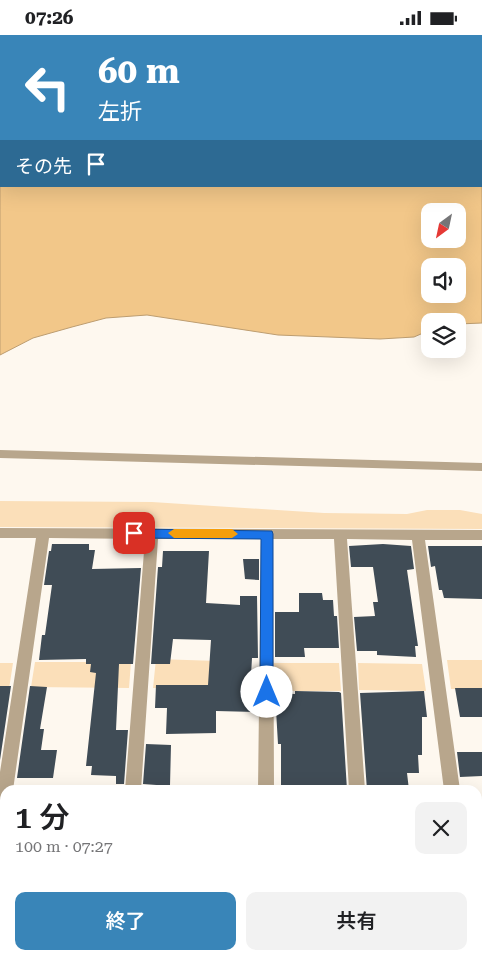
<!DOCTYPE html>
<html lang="ja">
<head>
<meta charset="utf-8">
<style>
	body { margin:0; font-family:"Roboto Serif","Noto Sans JP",serif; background:#f2f2f2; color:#202124; height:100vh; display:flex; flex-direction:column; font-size:19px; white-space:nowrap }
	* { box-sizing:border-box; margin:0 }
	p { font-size:16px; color:#757577 }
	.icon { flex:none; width:28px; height:28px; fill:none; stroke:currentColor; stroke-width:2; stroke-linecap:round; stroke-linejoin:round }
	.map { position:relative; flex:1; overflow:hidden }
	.details { position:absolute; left:0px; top:750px; width:482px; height:175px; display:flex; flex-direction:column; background:#fff; border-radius:15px 15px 0 0; box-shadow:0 5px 20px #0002 }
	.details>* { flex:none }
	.guide { position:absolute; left:0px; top:0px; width:482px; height:152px; box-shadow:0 5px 20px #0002; background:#3985b8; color:#fff; overflow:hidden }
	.needle { width:32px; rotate:213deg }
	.fabs { position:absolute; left:421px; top:168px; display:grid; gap:10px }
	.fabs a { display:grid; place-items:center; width:45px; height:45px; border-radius:10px; background:#fff; box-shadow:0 5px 20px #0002; font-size:25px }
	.pin { position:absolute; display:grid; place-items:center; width:42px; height:42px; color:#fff; margin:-21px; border-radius:10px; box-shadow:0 2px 8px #0006 }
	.me { position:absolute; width:55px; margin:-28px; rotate:0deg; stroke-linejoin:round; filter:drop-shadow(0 0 4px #0008) }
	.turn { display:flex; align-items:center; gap:18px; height:105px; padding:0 15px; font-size:22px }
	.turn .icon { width:65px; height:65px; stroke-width:2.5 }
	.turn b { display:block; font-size:35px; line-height:42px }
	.then { display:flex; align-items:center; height:48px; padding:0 15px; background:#0003; gap:10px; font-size:19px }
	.round { display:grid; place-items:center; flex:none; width:52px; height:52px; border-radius:10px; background:#f2f2f2 }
	.summary { display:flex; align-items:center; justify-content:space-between; height:85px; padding:0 15px }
	h1 { font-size:30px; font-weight:600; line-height:38px }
	.cta { display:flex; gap:10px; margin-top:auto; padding:10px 15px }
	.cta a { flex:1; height:58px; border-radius:10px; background:#3985b8; color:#fff; font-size:20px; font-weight:600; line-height:58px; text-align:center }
	.cta a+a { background:#f2f2f2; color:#202124 }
	.status { display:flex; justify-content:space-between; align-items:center; height:35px; padding:0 25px; background:#fff; direction:ltr }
	.status svg { height:14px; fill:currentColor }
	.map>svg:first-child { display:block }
	.green { fill:#fbdfb9 }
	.water { fill:#f2c789; stroke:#bd9d70; fill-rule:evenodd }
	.building { fill:#404c56 }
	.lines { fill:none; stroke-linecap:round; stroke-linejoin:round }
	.lane { fill:#b8a68c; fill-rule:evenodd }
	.street { fill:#b8a68c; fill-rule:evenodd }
	.route { fill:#1a73e8; stroke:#114b97 }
	.slow { fill:#f59e0b }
</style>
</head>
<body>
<div class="status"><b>07:26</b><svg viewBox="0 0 49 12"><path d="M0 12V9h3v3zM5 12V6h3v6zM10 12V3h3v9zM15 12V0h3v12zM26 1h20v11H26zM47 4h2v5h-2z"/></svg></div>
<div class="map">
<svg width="482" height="925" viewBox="0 0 482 925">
	<rect width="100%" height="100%" fill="#fef8ef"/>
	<!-- green -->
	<path class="green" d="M0 466 152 467 324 478 407 479 427 475H460L482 479V494L0 492Z
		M156 624 249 627V656L153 653Z
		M447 625H482V654H451Z
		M35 627H131L129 653 31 652Z
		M0 628H13L9 654H0Z
		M274 628H339L341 656H275Z
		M358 628 422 629 426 656 359 655Z"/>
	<!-- water -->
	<path class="water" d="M0 0H482V288L458 289V286H430V295L414 302 380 304 278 300 147 280 106 283 72 292 33 303 0 320ZM1 1H481V151H1ZM430 176H458V204H430ZM430 231H458V259H430Z"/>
	<!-- building -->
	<path class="building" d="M52 509H89V515H95L92 534 141 533 133 629H119L116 695H128L124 749H116V741L91 740 92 731H86L96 638 90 637 91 629H86V624L39 625 42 600H45L52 550H44L49 516H51Z
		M383 509 411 511 414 534 407 535 418 611H415L416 622 377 620V616H357L354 582 375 581 373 567H378L373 532H351L349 511Z
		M428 511H482V564L444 563 442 555H439L435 531 431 532Z
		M163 516H209L206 568 240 570V561H257L258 623H252L250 658H257V677L216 676V698L166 699 167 673H155L156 650H208L211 605 173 604 170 629H151L158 532H162Z
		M243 524H259V545L245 544Z
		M299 558H322L323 565H333L334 581H337L339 613H304L305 622H275V577H299Z
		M0 651H11L0 725Z
		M30 651 47 652 40 694H44L41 715H57L53 743H17Z
		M455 653H482V682H460Z
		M295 656 339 657 341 658 347 755H281V709H278L275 658 295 659Z
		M424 656 427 682H422V720H418L419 738H407L409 755H367L360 658Z
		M146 709 171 710 170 751 143 749Z
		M457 717H482V741L460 742Z"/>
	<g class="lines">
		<!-- lane -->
		<path class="lane" d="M478 915 480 925H466V920H478Z
			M248 920H262V925H248Z
			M361 920H375L376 925H362Z"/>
		<!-- street -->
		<path class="street" d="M0 415 482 428V436L0 423Z
			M0 493 482 495V505H425L460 755H444L412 505 347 504 365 755H349L334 504H273L274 755H258L261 504H158L141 755H125L145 504 49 503 13 755H5V795L0 797V737L36 503H0Z
			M0 822H5V838H0Z
			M478 822H482V838H478Z
			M114 920H132V925H114Z"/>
	</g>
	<!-- route -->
	<path class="route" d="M134 494 272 496 273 499V657L271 661 267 662 262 661 260 657 261 504 134 503 128 498Z"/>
	<!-- slow -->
	<path class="slow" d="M174 494H232L238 499 232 503H174L168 498Z"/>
</svg>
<div class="fabs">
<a><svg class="needle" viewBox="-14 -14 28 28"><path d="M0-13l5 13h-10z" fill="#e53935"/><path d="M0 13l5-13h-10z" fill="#757577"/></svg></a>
<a><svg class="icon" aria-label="sound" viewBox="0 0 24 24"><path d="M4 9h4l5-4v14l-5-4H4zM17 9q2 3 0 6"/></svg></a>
<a><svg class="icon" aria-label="layers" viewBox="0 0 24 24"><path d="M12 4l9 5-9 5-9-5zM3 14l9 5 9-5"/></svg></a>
</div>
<div class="pin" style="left:134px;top:498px;background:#d93025"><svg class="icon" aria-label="arrive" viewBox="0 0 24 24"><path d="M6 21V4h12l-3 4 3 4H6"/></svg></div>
<svg class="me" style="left:267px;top:657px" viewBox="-20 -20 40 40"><circle r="19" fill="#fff"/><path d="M0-13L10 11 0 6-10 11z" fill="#1a73e8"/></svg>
<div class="guide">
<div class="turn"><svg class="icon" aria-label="left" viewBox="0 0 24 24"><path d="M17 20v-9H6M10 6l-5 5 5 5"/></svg><div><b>60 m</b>左折</div></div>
<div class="then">その先<svg class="icon" aria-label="arrive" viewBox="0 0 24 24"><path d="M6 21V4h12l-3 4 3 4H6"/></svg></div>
</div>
<section class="details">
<div class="summary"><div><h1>1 分</h1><p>100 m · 07:27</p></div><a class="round"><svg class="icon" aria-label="close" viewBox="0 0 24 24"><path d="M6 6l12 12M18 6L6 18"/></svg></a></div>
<div class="cta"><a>終了</a><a>共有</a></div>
</section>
</div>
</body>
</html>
